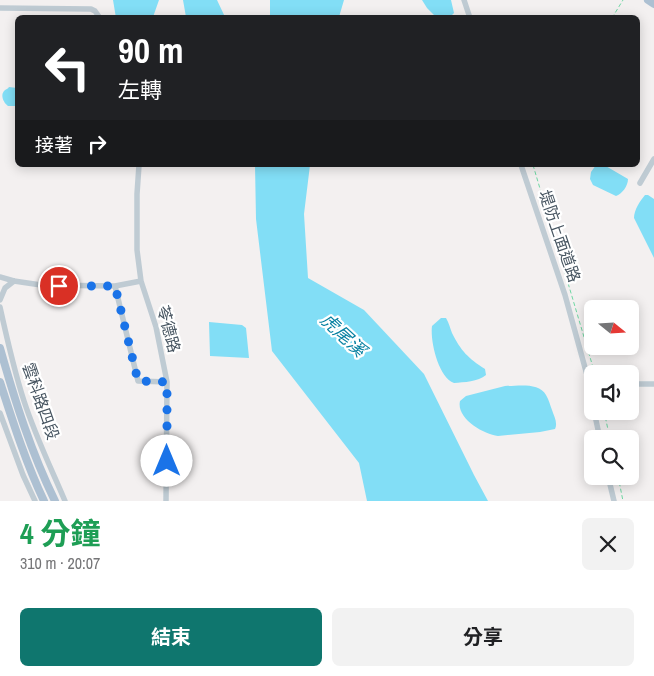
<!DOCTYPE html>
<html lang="zh-TW">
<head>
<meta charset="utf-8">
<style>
	body { margin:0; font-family:"Archivo Narrow","Noto Sans TC",sans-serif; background:#f2f2f2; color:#202124; height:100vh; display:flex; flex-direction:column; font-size:19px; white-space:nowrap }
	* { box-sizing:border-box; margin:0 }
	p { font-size:16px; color:#757577 }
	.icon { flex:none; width:28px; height:28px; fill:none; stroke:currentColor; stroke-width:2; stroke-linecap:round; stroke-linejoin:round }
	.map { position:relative; height:501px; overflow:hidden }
	.side { display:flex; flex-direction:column; background:#fff; flex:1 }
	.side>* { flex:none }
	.top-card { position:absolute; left:15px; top:15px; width:625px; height:152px; border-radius:8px; box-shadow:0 2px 12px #0003; background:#202124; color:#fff; overflow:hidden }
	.needle { width:32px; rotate:108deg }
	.controls { position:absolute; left:584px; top:300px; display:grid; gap:10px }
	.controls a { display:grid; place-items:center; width:55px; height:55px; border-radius:8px; background:#fff; box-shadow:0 2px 12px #0003; font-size:25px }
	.pin { position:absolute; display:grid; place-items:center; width:42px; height:42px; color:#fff; margin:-21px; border:2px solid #fff; border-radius:50%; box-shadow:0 1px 5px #0007 }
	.me { position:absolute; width:55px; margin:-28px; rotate:0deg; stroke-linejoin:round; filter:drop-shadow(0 0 4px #0008) }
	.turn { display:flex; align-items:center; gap:18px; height:105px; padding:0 20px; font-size:22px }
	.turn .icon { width:65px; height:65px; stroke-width:2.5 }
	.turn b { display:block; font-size:35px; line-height:42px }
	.then { display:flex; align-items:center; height:48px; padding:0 20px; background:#0003; gap:10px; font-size:19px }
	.round { display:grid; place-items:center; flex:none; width:52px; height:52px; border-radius:8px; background:#f2f2f2 }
	.headline { display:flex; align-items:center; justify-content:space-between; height:85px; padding:0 20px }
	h1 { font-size:30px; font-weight:700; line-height:38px; color:#1e9e55 }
	.action { display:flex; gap:10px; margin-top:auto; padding:10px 20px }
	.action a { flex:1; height:58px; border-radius:8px; background:#0f766e; color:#fff; font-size:20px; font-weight:700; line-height:58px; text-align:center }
	.action a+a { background:#f2f2f2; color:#202124 }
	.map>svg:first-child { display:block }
	.water { fill:#82def6 }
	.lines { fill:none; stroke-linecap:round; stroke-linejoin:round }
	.path { stroke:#6ed7a3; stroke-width:1; stroke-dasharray:4 2.5; stroke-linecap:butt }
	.minor { stroke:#bfcbd3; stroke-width:5.5 }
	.major { stroke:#adc0d2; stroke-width:8 }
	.route { stroke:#1a73e8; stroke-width:9; stroke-dasharray:0 16.2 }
	.labels { text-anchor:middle; stroke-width:4.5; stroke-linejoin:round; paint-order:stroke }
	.street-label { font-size:16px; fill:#465460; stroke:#fff }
	.water-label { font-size:18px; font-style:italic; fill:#037fa0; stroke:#fff }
</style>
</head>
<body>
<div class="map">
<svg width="654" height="501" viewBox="0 0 654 501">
	<rect width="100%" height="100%" fill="#f3f0f0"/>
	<!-- water -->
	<path class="water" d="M113 0H159L153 17 116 18Z
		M183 0H217L225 17H186Z
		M270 0H344L339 17 270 18Z
		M422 0H451L454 13 450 17H436L427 8Z
		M9 87 17 88V106H8C4 103 0 96 4 91 6 89 8 89 9 87Z
		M255 165H310L304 214 308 278 364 310 424 374 474 475 488 501H367L359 463 272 351 256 219Z
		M596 165H604L628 179C628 186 622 194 616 196L593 185 590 179 591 172Z
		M645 195H648L654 199V258L634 218C634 210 640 201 645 195Z
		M441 318H446C449 323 450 328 452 333 461 351 468 358 485 369L486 375C478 382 464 382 454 383 438 377 430 340 432 326Z
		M209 322 242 325 246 328 249 358 210 356Z
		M505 386C518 386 539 382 546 395 549 400 550 405 552 410 554 416 558 423 555 429L540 432 498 436C483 434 456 418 460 401L466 396Z"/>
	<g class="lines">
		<!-- path -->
		<path class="path" d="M612 18 623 0
			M533 165 595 374
			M604 411 610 439
			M618 476 623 501"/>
		<!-- minor -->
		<path class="minor" d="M464 0 470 18
			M0 8 91 9 95 11 100 18
			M139 165 137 194V250L141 281 156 327 167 382 166 501
			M521 165 565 295 587 375 592 403
			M640 183 654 159
			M0 277 14 281 41 285 115 286 141 281
			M115 286 138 381 167 382
			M0 300 5 288 14 281
			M0 307C7 339 14 370 24 401 35 435 51 468 65 501
			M630 384H654
			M594 411 600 439
			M0 413 23 475 35 501
			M608 476 614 501"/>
		<!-- major -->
		<path class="major" d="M648 0 654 4
			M0 348C15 401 31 452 55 501
			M0 382C13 422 26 463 44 501"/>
	</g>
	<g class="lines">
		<!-- route -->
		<path class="route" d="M59 286H115L138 381 167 382V461"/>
	</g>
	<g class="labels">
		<!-- street labels -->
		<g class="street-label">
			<text transform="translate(560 236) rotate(71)" y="6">堤防上面道路</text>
			<text transform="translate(169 329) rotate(75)" y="6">苓德路</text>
			<text transform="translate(41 401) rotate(71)" y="6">雲科路四段</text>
		</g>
		<!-- water labels -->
		<g class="water-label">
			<text transform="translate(343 335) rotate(43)" y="6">虎尾溪</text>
		</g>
	</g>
</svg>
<div class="controls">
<a><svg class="needle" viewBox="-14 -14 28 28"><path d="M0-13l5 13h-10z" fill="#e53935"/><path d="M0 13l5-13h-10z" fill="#757577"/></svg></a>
<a><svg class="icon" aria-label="sound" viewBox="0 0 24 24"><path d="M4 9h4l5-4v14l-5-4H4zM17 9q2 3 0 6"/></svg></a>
<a><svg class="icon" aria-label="search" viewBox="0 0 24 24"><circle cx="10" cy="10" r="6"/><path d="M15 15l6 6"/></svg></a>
</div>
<div class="pin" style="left:59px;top:286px;background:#d93025"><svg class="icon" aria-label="arrive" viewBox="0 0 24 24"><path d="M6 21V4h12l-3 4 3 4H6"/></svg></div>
<svg class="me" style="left:167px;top:461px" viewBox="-20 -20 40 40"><circle r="19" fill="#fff"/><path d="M0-13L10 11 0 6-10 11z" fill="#1a73e8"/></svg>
<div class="top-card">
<div class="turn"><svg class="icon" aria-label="left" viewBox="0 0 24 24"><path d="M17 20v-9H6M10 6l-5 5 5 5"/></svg><div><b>90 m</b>左轉</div></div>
<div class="then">接著<svg class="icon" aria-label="right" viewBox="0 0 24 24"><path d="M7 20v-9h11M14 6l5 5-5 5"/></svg></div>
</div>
</div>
<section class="side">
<div class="headline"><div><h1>4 分鐘</h1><p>310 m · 20:07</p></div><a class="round"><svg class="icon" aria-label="close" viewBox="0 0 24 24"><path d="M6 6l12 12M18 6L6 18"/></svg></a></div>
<div class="action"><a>結束</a><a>分享</a></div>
</section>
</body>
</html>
